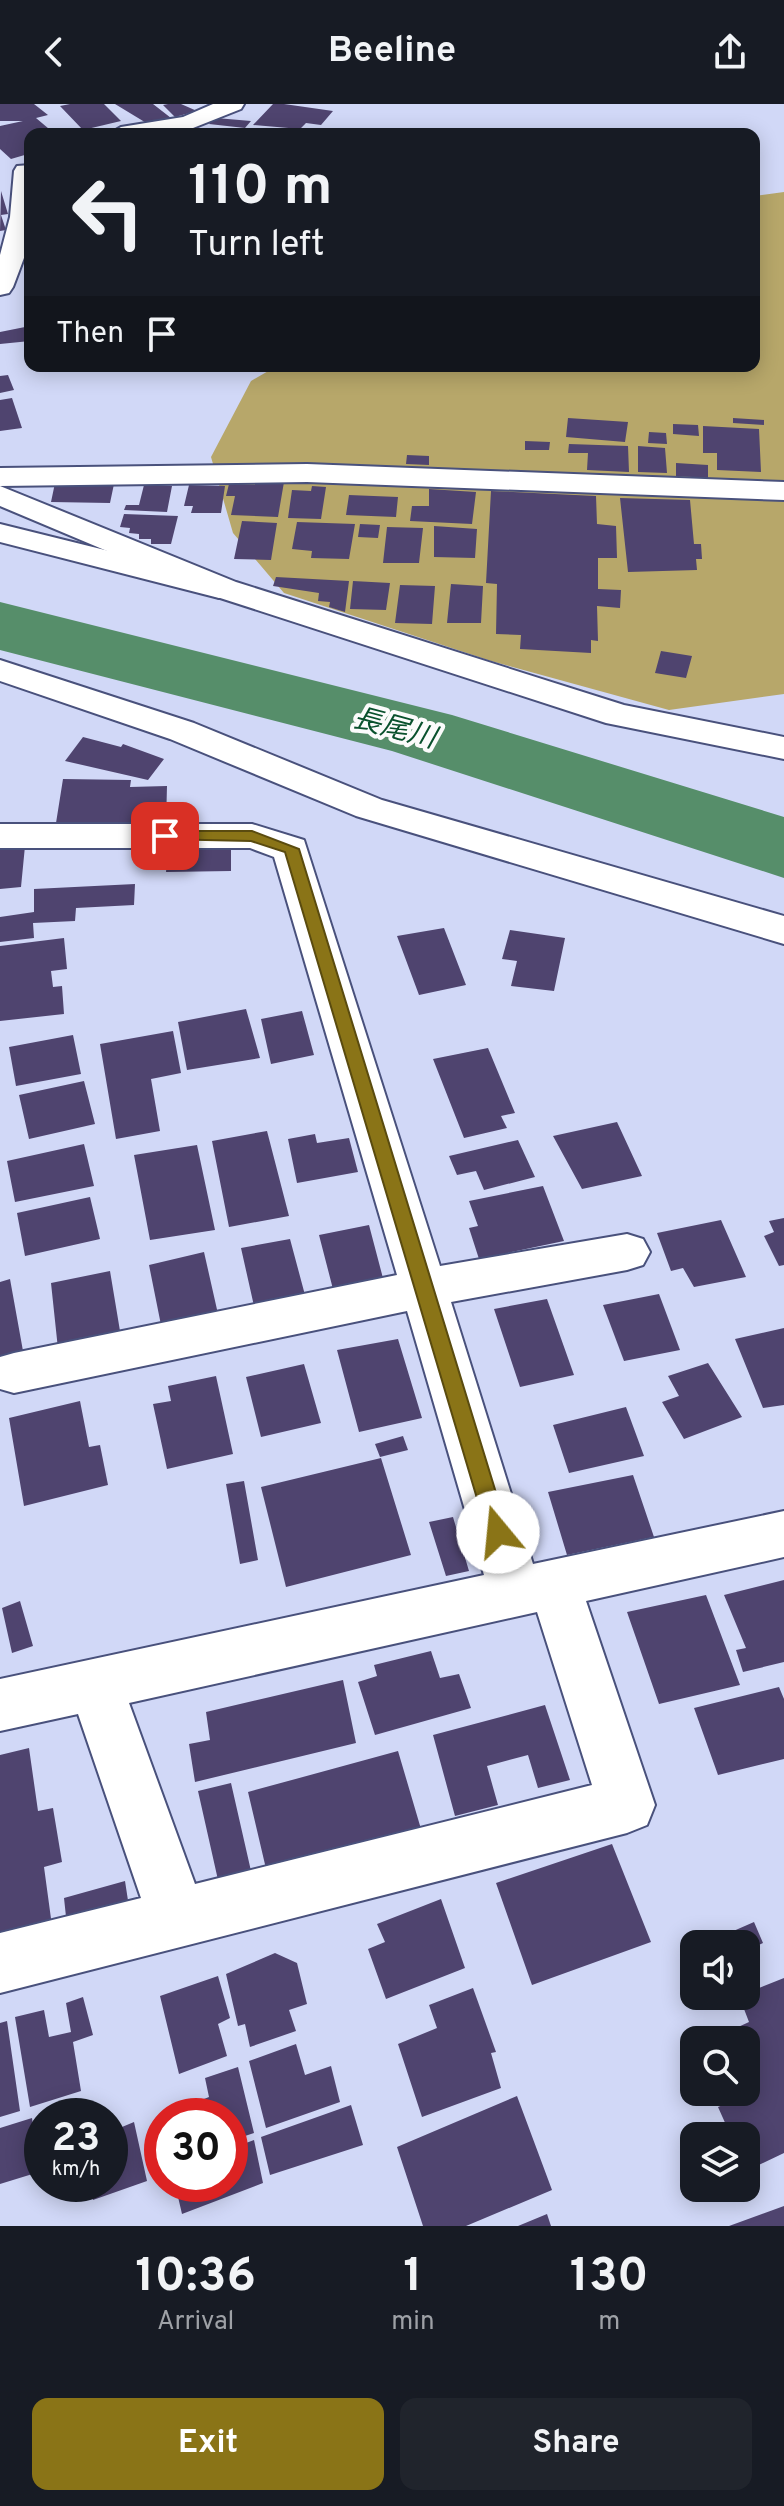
<!DOCTYPE html>
<html lang="en">
<head>
<meta charset="utf-8">
<style>
	body { margin:0; font-family:Overpass,"Noto Sans JP",sans-serif; background:#20242c; color:#f1f3f6; height:100vh; display:flex; flex-direction:column; font-size:30px; white-space:nowrap }
	* { box-sizing:border-box; margin:0 }
	p { font-size:26px; color:#9ea1a6 }
	.icon { flex:none; width:44px; height:44px; fill:none; stroke:currentColor; stroke-width:2; stroke-linecap:round; stroke-linejoin:round }
	.map { position:relative; height:2122px; overflow:hidden }
	.panel { display:flex; flex-direction:column; background:#171b24; flex:1 }
	.panel>* { flex:none }
	.banner { position:absolute; left:24px; top:24px; width:736px; height:244px; border-radius:16px; box-shadow:0 4px 20px #0003; background:#171b24; color:#f1f3f6; overflow:hidden }
	.buttons { position:absolute; left:680px; top:1826px; display:grid; gap:16px }
	.buttons a { display:grid; place-items:center; width:80px; height:80px; border-radius:16px; background:#171b24; box-shadow:0 4px 20px #0003; font-size:40px }
	.speed { position:absolute; left:24px; top:1994px; display:flex; gap:16px; font-size:40px; font-weight:700; text-align:center }
	.speed>* { display:grid; place-content:center; width:104px; height:104px; border-radius:50%; background:#171b24; box-shadow:0 4px 20px #0003; line-height:1 }
	.speed small { font-size:20px; font-weight:400 }
	.speed .limit { border:12px solid #d22; background:#fff; color:#111 }
	.pin { position:absolute; display:grid; place-items:center; width:68px; height:68px; color:#fff; margin:-34px; border-radius:16px; box-shadow:0 4px 12px #0006 }
	.me { position:absolute; width:88px; margin:-44px; rotate:343deg; stroke-linejoin:round; filter:drop-shadow(0 0 6px #0008) }
	.turn { display:flex; align-items:center; gap:28px; height:168px; padding:0 32px; font-size:36px }
	.turn .icon { width:104px; height:104px; stroke-width:2.5 }
	.turn b { display:block; font-size:56px; line-height:68px }
	.then { display:flex; align-items:center; height:76px; padding:0 32px; background:#0003; gap:16px; font-size:30px }
	.eta { display:flex; justify-content:space-evenly; align-items:center; height:136px; text-align:center }
	.eta b { font-size:48px; font-weight:700; line-height:56px }
	.primary-button { display:flex; gap:16px; margin-top:auto; padding:16px 32px }
	.primary-button a { flex:1; height:92px; border-radius:16px; background:#8a7417; color:#fff; font-size:32px; font-weight:700; line-height:92px; text-align:center }
	.primary-button a+a { background:#20242c; color:#f1f3f6 }
	header { display:flex; justify-content:space-between; align-items:center; height:104px; padding:0 32px; background:#171b24; font-size:36px; font-weight:700 }
	.map>svg:first-child { display:block }
	.forest { fill:#b7a76a }
	.lines { fill:none; stroke-linecap:round; stroke-linejoin:round }
	.river { fill:#568e6a; fill-rule:evenodd }
	.building { fill:#4f446f }
	.minor-casing { stroke:#49517c; stroke-width:4 }
	.tertiary-casing { stroke:#49517c; stroke-width:4 }
	.minor { fill:#fff; fill-rule:evenodd }
	.tertiary { fill:#fff; fill-rule:evenodd }
	.route { fill:#8a7417; stroke:#5a4b0f; stroke-width:2 }
	.labels { text-anchor:middle; stroke-width:8; stroke-linejoin:round; paint-order:stroke }
	.water-label { font-size:28px; font-style:italic; fill:#09512d; stroke:#fbfbfb }
</style>
</head>
<body>
<header><svg class="icon" aria-label="back" viewBox="0 0 24 24"><path d="M15 5l-7 7 7 7"/></svg>Beeline<svg class="icon" aria-label="share" viewBox="0 0 24 24"><path d="M12 15V3M7 8l5-5 5 5M5 13v7h14v-7"/></svg></header>
<div class="map">
<svg width="784" height="2122" viewBox="0 0 784 2122">
	<rect width="100%" height="100%" fill="#d1d8f7"/>
	<!-- forest -->
	<path class="forest" d="M784 88V590L669 606 491 557 284 489 233 429 211 353 251 277 277 262H754V92Z"/>
	<g class="lines">
		<!-- river -->
		<path class="river" d="M0 498 452 611 784 713V774L392 647 0 546Z"/>
	</g>
	<!-- building -->
	<path class="building" d="M0 0H34L48 11 36 14 55 30H30V46L25 48 28 50 11 55 0 45V22L23 17H0Z
		M70 0H104L121 17 83 26 60 2Z
		M115 0H153L171 14 148 20Z
		M168 0H181L197 7 175 13 163 1Z
		M273 0H284L333 7 321 21 306 19 300 25 253 21Z
		M213 15 216 14 251 17 245 24 209 20Z
		M1 87 8 110 1 111 6 126 0 127Z
		M30 222V237L0 240V228Z
		M8 271 14 286 0 289V272Z
		M12 294 22 324 0 327V296Z
		M568 314 628 318 625 338 566 333Z
		M733 314 764 316V321L733 319Z
		M673 320 698 321 699 332 673 330Z
		M703 322 759 325 761 368 717 366V349H703Z
		M649 328 666 329 667 340 648 339Z
		M525 337 550 338 549 346H525Z
		M569 340 628 342 629 368 587 366 588 349H568Z
		M638 342 665 344 667 369 638 368Z
		M407 351 429 352V361L406 360Z
		M676 359 708 361V374L676 372Z
		M255 377 284 378 278 413 231 411 235 392H226L229 380 255 381Z
		M55 379 114 380 110 399 51 398Z
		M144 381 172 382 167 408 124 406 126 401H139Z
		M189 381 225 382 221 409H191L193 402H184Z
		M312 382 326 383 321 415 288 414 292 386 311 387Z
		M429 385 476 388 472 420 410 417 412 402H429Z
		M491 387 596 392 597 420 616 422 617 454H598V485L621 486 620 504 597 502 598 537 591 536V549L520 545 521 531 496 530 497 480 486 479Z
		M349 391 398 393 396 413 346 411Z
		M620 394 690 396 694 440H701L702 455H696L697 466 628 468Z
		M124 410 178 412 171 440H151V435H139V430L129 429 130 424 120 423Z
		M242 417 277 419 271 456 234 455Z
		M297 418 355 420 349 455 311 454 312 447 292 445Z
		M360 420 380 421 378 434 358 433Z
		M434 422 477 425 475 454 434 453Z
		M387 423 423 424 419 459H383Z
		M276 473 349 477 345 508 329 503 330 498 318 497 319 489 273 482Z
		M353 477 390 479 386 506 350 505Z
		M451 480 483 482 481 519H447Z
		M400 481 435 482 432 520 395 519Z
		M661 547 692 552 686 574 655 569Z
		M83 633 121 643 123 640 164 655 148 676 65 657Z
		M63 675 131 676 130 683 167 682 166 720 56 719Z
		M25 742 21 783 0 785V743Z
		M231 745V767L166 768 168 746Z
		M135 780 134 801 76 804 75 817 33 819 34 834 0 838V813L34 808V785Z
		M444 824 466 881 419 891 397 832Z
		M510 826 565 834 554 887 511 882 517 857 502 855Z
		M64 834 67 865 51 867 53 883 62 882 64 910 0 917V842Z
		M246 905 260 954 187 966 178 918Z
		M302 907 314 951 271 960 261 915Z
		M173 927 181 969 151 975 160 1027 116 1035 100 940Z
		M73 931 81 970 16 982 9 943Z
		M488 944 515 1009 501 1012 507 1024 464 1034 433 955Z
		M84 977 95 1020 29 1035 19 991Z
		M617 1018 642 1072 582 1085 553 1032Z
		M267 1027 289 1112 229 1123 212 1037Z
		M315 1030 317 1039 349 1034 358 1068 297 1079 288 1035Z
		M518 1036 535 1073 484 1086 476 1067 457 1071 449 1052Z
		M84 1040 94 1082 15 1098 7 1057Z
		M197 1041 215 1126 150 1136 134 1051Z
		M543 1082 564 1137 479 1155 469 1124 478 1122 469 1097Z
		M90 1093 100 1135 25 1152 17 1109Z
		M784 1114V1161L779 1162 764 1132 774 1128 769 1117Z
		M721 1116 746 1173 694 1183 683 1164 671 1167 657 1129Z
		M369 1121 384 1178 334 1189 319 1131Z
		M290 1135 305 1191 254 1202 241 1144Z
		M204 1148 218 1210 161 1221 149 1161Z
		M110 1167 121 1233 58 1245 51 1179Z
		M10 1175 23 1247 0 1252V1178Z
		M659 1190 680 1246 624 1257 603 1201Z
		M547 1195 574 1271 520 1283 494 1205Z
		M784 1224V1301L763 1304 735 1235Z
		M398 1235 422 1314 359 1328 337 1246Z
		M708 1259 742 1313 684 1335 662 1298 679 1292 668 1272Z
		M304 1260 321 1319 261 1333 246 1273Z
		M216 1272 233 1350 167 1365 153 1300 171 1297 168 1282Z
		M80 1297 89 1343 100 1341 108 1381 24 1402 9 1314Z
		M626 1303 644 1352 569 1369 553 1321Z
		M403 1332 408 1346 380 1353 375 1340Z
		M381 1354 411 1451 286 1483 261 1383Z
		M633 1371 654 1433 567 1451 548 1388Z
		M244 1377 258 1456 240 1460 226 1380Z
		M453 1413 469 1467 446 1472 429 1418Z
		M784 1476V1558L743 1568 736 1546 746 1544 724 1491Z
		M706 1491 740 1581 659 1600 627 1508Z
		M20 1497 33 1542 12 1549 2 1504Z
		M431 1547 440 1574 459 1570 471 1604 375 1631 358 1578 377 1572 374 1561Z
		M343 1576 356 1639 195 1678 189 1640 210 1636 206 1608Z
		M779 1583 784 1595V1655L718 1671 694 1604Z
		M545 1601 570 1676 538 1684 528 1651 487 1662 498 1701 455 1712 433 1631Z
		M29 1644 38 1707 53 1704 62 1758 44 1763 52 1822 0 1837V1651Z
		M398 1647 421 1725 267 1769 248 1688Z
		M231 1679 251 1767 218 1776 198 1687Z
		M612 1740 651 1838 532 1881 496 1779Z
		M125 1777 129 1803 67 1822 64 1794Z
		M441 1795 465 1864 386 1895 368 1845 385 1838 377 1820Z
		M754 1818 763 1839 746 1847V1840H726L722 1832Z
		M275 1849 297 1859 307 1900 289 1906 296 1927 250 1943 245 1920 238 1922 226 1870Z
		M218 1872 230 1914 218 1920 227 1952 179 1970 160 1892Z
		M784 1874V2049L746 2067V2032H731L718 2003 730 1998 726 1988H746V1936H710L749 1918 739 1892Z
		M473 1884 496 1948 491 1949 501 1984 422 2013 398 1940 437 1924 429 1901Z
		M83 1893 93 1931 73 1938 81 1987 30 2003 15 1913 44 1906 49 1933 71 1928 66 1899Z
		M7 1917 20 2007 0 2013V1919Z
		M296 1940 305 1971 331 1962 340 1998 266 2024 249 1957Z
		M238 1963 254 2029 230 2037V2012H161L209 1993 205 1974Z
		M517 1992 552 2086 466 2122H423L397 2043Z
		M351 2001 363 2041 270 2071 261 2033Z
		M32 2014 39 2068 0 2080V2024Z
		M134 2018 147 2077 93 2096 90 2082 56 2092 54 2080H110V2028Z
		M254 2036 263 2079 182 2110 175 2080H230V2045Z
		M784 2102V2122H729Z
		M547 2110 551 2122H518Z"/>
	<g class="lines">
		<!-- minor casing -->
		<g class="minor-casing">
			<path id="minor" d="M213 0H244L241 5 188 26 109 30 121 23 183 13Z
				M30 61V138L13 183 9 189 0 191V151L10 113 14 67 17 62Z
				M307 360 784 378V396L307 378 0 382V364Z
				M0 420 230 477 235 484 230 491 219 494 0 438Z
				M0 556 194 619 382 696 784 812V840L356 712 170 635 0 577Z
				M0 720H252L304 736 440 1162 627 1130 643 1135 650 1148 643 1161 627 1166 451 1198 533 1460 784 1407V1453L586 1497 655 1701 647 1721 627 1729 0 1889V1829L141 1794 78 1610 0 1627V1575L484 1471 407 1207 14 1289 0 1285V1253L14 1249 397 1171 274 753 250 744H0ZM537 1508 592 1681 195 1780 129 1599Z"/>
		</g>
		<!-- tertiary casing -->
		<g class="tertiary-casing">
			<path id="tertiary" d="M0 382 236 478 624 601 784 633V655L606 619 214 492 0 402Z"/>
		</g>
		<!-- minor -->
		<use href="#minor" class="minor"/>
		<!-- tertiary -->
		<use href="#tertiary" class="tertiary"/>
	</g>
	<!-- route -->
	<path class="route" d="M165 727H252L299 745 508 1428 505 1435 498 1437 490 1435 487 1428 285 748 251 737 160 735 158 732Z"/>
	<g class="labels">
		<!-- water labels -->
		<g class="water-label">
			<text transform="translate(395 623) rotate(15)" y="10">長尾川</text>
		</g>
	</g>
</svg>
<div class="buttons">
<a><svg class="icon" aria-label="sound" viewBox="0 0 24 24"><path d="M4 9h4l5-4v14l-5-4H4zM17 9q2 3 0 6"/></svg></a>
<a><svg class="icon" aria-label="search" viewBox="0 0 24 24"><circle cx="10" cy="10" r="6"/><path d="M15 15l6 6"/></svg></a>
<a><svg class="icon" aria-label="layers" viewBox="0 0 24 24"><path d="M12 4l9 5-9 5-9-5zM3 14l9 5 9-5"/></svg></a>
</div>
<div class="speed"><div>23<small>km/h</small></div><div class="limit">30</div></div>
<div class="pin" style="left:165px;top:732px;background:#d93025"><svg class="icon" aria-label="arrive" viewBox="0 0 24 24"><path d="M6 21V4h12l-3 4 3 4H6"/></svg></div>
<svg class="me" style="left:498px;top:1428px" viewBox="-20 -20 40 40"><circle r="19" fill="#fff"/><path d="M0-13L10 11 0 6-10 11z" fill="#8a7417"/></svg>
<div class="banner">
<div class="turn"><svg class="icon" aria-label="left" viewBox="0 0 24 24"><path d="M17 20v-9H6M10 6l-5 5 5 5"/></svg><div><b>110 m</b>Turn left</div></div>
<div class="then">Then<svg class="icon" aria-label="arrive" viewBox="0 0 24 24"><path d="M6 21V4h12l-3 4 3 4H6"/></svg></div>
</div>
</div>
<section class="panel">
<div class="eta">
<div><b>10:36</b><p>Arrival</p></div>
<div><b>1</b><p>min</p></div>
<div><b>130</b><p>m</p></div>
</div>
<div class="primary-button"><a>Exit</a><a>Share</a></div>
</section>
</body>
</html>
